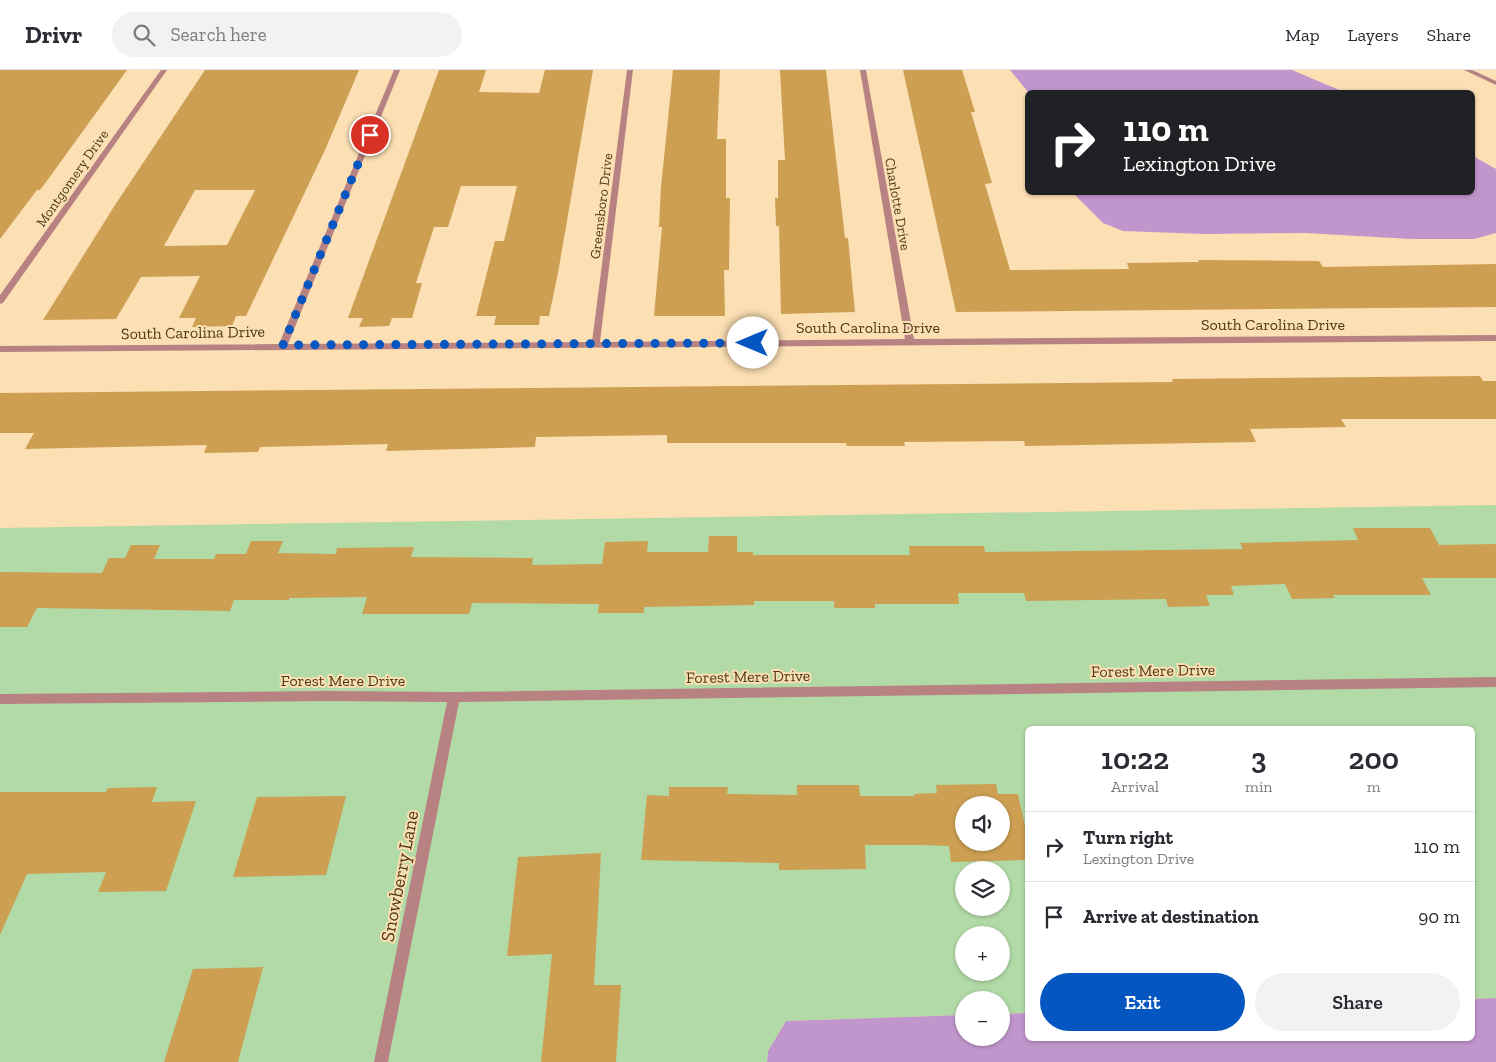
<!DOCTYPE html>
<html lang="en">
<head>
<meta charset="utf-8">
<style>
	body { margin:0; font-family:"Zilla Slab",serif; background:#f2f2f3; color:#2b2b33; height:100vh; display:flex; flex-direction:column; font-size:19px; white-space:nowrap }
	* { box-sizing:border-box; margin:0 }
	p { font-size:16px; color:#7c7c81 }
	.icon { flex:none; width:28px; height:28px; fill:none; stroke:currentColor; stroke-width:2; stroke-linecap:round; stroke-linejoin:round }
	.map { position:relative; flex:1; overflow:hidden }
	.panel { position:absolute; left:1025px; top:656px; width:450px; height:315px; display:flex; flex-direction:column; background:#fff; border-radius:8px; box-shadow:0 1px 4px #0004 }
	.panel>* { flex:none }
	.top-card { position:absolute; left:1025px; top:20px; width:450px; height:105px; border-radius:8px; box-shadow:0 1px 4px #0004; background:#202124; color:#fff; overflow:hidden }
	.buttons { position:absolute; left:955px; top:726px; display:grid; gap:10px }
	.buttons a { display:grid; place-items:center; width:55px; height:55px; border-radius:50%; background:#fff; box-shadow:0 1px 4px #0004; font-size:25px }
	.pin { position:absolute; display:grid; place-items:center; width:42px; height:42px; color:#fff; margin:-21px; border:2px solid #fff; border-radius:50%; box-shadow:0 1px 5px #0007 }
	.me { position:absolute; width:55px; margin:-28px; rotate:270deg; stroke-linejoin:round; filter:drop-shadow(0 0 4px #0008) }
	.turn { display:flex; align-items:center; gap:18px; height:105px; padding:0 15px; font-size:22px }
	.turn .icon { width:65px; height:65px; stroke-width:2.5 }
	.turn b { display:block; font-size:35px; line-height:42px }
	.eta { display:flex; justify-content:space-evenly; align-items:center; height:85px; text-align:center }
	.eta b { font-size:30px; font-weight:600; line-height:35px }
	.button { display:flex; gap:10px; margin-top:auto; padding:10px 15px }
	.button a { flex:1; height:58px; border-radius:30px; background:#0556c0; color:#fff; font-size:20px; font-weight:600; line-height:58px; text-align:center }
	.button a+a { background:#f2f2f3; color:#2b2b33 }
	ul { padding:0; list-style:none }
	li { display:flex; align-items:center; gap:15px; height:70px; padding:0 15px; border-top:1px solid #e1e1e2 }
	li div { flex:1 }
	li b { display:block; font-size:19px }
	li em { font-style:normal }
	header { display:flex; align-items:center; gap:30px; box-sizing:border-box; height:70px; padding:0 25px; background:#fff; border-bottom:1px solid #e1e1e2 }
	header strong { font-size:24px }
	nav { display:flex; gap:28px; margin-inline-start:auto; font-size:18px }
	.search { width:350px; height:45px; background:#f2f2f3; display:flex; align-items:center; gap:12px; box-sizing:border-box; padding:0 18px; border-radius:28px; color:#7c7c81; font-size:19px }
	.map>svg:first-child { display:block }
	.green { fill:#b2daa7; fill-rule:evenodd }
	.water { fill:#c196cd }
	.building { fill:#cc9f52; fill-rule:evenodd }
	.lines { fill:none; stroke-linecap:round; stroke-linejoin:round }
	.minor { fill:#b88182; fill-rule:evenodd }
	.route { stroke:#0556c0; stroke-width:9; stroke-dasharray:0 16.2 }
	.labels { text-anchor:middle; stroke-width:4; stroke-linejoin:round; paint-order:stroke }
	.far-street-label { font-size:14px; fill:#4c3919; stroke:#fcdfb3 }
	.street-label { font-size:16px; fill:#4c3919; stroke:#fcdfb3 }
	.near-street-label { font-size:19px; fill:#4c3919; stroke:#fcdfb3 }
</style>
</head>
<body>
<header>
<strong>Drivr</strong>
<div class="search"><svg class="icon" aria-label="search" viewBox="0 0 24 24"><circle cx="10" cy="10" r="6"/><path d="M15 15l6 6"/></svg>Search here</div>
<nav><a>Map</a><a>Layers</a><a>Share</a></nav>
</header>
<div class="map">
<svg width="1496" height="992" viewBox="0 0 1496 992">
	<rect width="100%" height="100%" fill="#fcdfb3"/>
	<!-- green -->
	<path class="green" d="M1496 435V928L1473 929 1472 659H1028L1027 943 1001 944V930H964V945L786 951 768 981 767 992H0V458ZM964 735H1001V772H964ZM964 800H1001V838H964ZM964 865H1001V902H964Z"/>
	<!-- water -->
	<path class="water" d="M1010 0H1292L1344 22H1028Z
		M1473 86 1496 99V163L1474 169H1411L1305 163 1204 164 1123 161 1103 153 1073 123 1472 122Z
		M1496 928V992H767L768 981 786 951 964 945V968H1001V944L1027 943 1028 969H1472L1473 929Z"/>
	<!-- building -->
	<path class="building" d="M0 0H127L49 108 40 120H37L0 169Z
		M205 0H359L325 80 246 246H236L232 256 192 257 196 248H179L200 206 141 207 116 249 43 250 115 135ZM195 120H255L227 175 164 176Z
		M439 0H486L479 22 539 23 545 0H593L558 203 549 246H540L539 255H494L496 246H476L495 171H504L517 116H461L448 157H434L416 213H422L412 248H392L389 256 359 257 363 248H348Z
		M673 0H720L717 69H726V128H730L729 200H724L725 246H654L662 157H659L661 117Z
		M780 0H826L845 168H848L855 242 781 244 779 156H776L775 128H778V90H785Z
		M903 0H962L975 42H971L992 113 985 114 1010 200 1129 199 1127 193 1199 192 1198 190 1319 191 1323 197 1496 194V237L956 242Z
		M1480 306 1483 311H1496V349H1341L1346 357 1250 359 1256 372 1025 376 1024 371 904 372 905 376H847L846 373H667V365L536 367 535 377 386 381 388 374 260 377 258 382 204 383 207 375 25 379 34 363H0V323L1064 313 1173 312 1172 309Z
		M1353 458H1430L1439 475 1496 474V508H1422L1431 525H1333L1335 528 1292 529 1285 514 1231 516 1234 525H1206L1210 536 1168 537 1166 529 1026 531 1024 523H958L959 534H875V538H834V531H754V535L644 537V543H598L599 534 472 533 469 544H362L367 527 289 528V530H234L230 541 37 538 27 557H0V502L102 503 109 488H125L131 475H160L154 489H214L216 484H246L251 471H283L278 483 336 484 337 478 414 477 411 487 533 488 532 495 602 494 605 472 648 471 647 482H708L709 466H737V482H753V485H910L909 476H984L985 482 1243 479 1240 473 1358 470Z
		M996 714 998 724H1018L1028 770V790L951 792 949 776 921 775H865L866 799 779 800V793L641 790 647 725 669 726V717H728L727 724 797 725V715H859L860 726H915L914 724 937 723 936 715ZM964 735H1001V772H964Z
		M157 717 152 732 196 731 166 821 98 822 106 802 27 804 0 865V722H106L108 718Z
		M346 726 326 805 233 807 257 727Z
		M601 783 594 915H621L616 992H541L552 884 507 886 518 787Z
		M263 897 238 992H164L193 899Z"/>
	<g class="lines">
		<!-- minor -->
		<path class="minor" d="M161 0H167L3 233 0 234V225Z
			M394 0H400L288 274 592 272 627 0H633L600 272 905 269 860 0H866L914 269 1496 265V271L0 282V276L279 274Z
			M1464 0H1472L1496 11V15Z
			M1496 607V617L459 632 388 992H374L447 632 326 631 0 634V624L326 621 454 622Z"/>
	</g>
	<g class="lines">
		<!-- route -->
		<path class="route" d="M370 65 283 275 753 273"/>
	</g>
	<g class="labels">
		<!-- far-street labels -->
		<g class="far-street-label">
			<text transform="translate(72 108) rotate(-55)" y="5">Montgomery Drive</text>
			<text transform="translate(898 134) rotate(80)" y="5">Charlotte Drive</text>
			<text transform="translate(601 136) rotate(-83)" y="5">Greensboro Drive</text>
		</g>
		<!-- street labels -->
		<g class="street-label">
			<text x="1273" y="260">South Carolina Drive</text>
			<text x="868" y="263">South Carolina Drive</text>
			<text transform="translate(193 262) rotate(-1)" y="6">South Carolina Drive</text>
			<text transform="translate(1153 600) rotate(-1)" y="6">Forest Mere Drive</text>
			<text transform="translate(748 606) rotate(-1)" y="6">Forest Mere Drive</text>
			<text x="343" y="616">Forest Mere Drive</text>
		</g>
		<!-- near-street labels -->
		<g class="near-street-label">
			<text transform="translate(399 806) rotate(-79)" y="7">Snowberry Lane</text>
		</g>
	</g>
</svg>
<div class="buttons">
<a><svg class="icon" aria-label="sound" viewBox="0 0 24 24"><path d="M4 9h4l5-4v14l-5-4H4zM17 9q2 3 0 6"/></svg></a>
<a><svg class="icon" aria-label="layers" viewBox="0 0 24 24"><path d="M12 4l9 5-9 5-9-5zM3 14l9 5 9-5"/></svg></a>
<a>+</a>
<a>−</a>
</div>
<div class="pin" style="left:370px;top:65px;background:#d93025"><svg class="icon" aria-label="arrive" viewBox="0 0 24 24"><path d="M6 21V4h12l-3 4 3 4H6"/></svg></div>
<svg class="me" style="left:753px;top:273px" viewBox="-20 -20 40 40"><circle r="19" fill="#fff"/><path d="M0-13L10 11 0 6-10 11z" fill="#0556c0"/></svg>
<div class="top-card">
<div class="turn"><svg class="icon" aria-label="right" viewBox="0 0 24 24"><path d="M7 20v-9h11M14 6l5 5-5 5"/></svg><div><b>110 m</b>Lexington Drive</div></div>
</div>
<section class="panel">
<div class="eta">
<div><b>10:22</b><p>Arrival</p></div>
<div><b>3</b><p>min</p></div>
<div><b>200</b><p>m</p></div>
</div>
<ul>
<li><svg class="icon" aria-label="right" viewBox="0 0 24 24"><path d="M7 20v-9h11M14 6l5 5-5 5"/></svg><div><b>Turn right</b><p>Lexington Drive</p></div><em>110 m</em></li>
<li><svg class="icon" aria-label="arrive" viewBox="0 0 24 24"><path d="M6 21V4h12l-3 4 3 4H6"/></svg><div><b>Arrive at destination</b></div><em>90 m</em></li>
</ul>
<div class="button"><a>Exit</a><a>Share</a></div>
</section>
</div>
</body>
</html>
